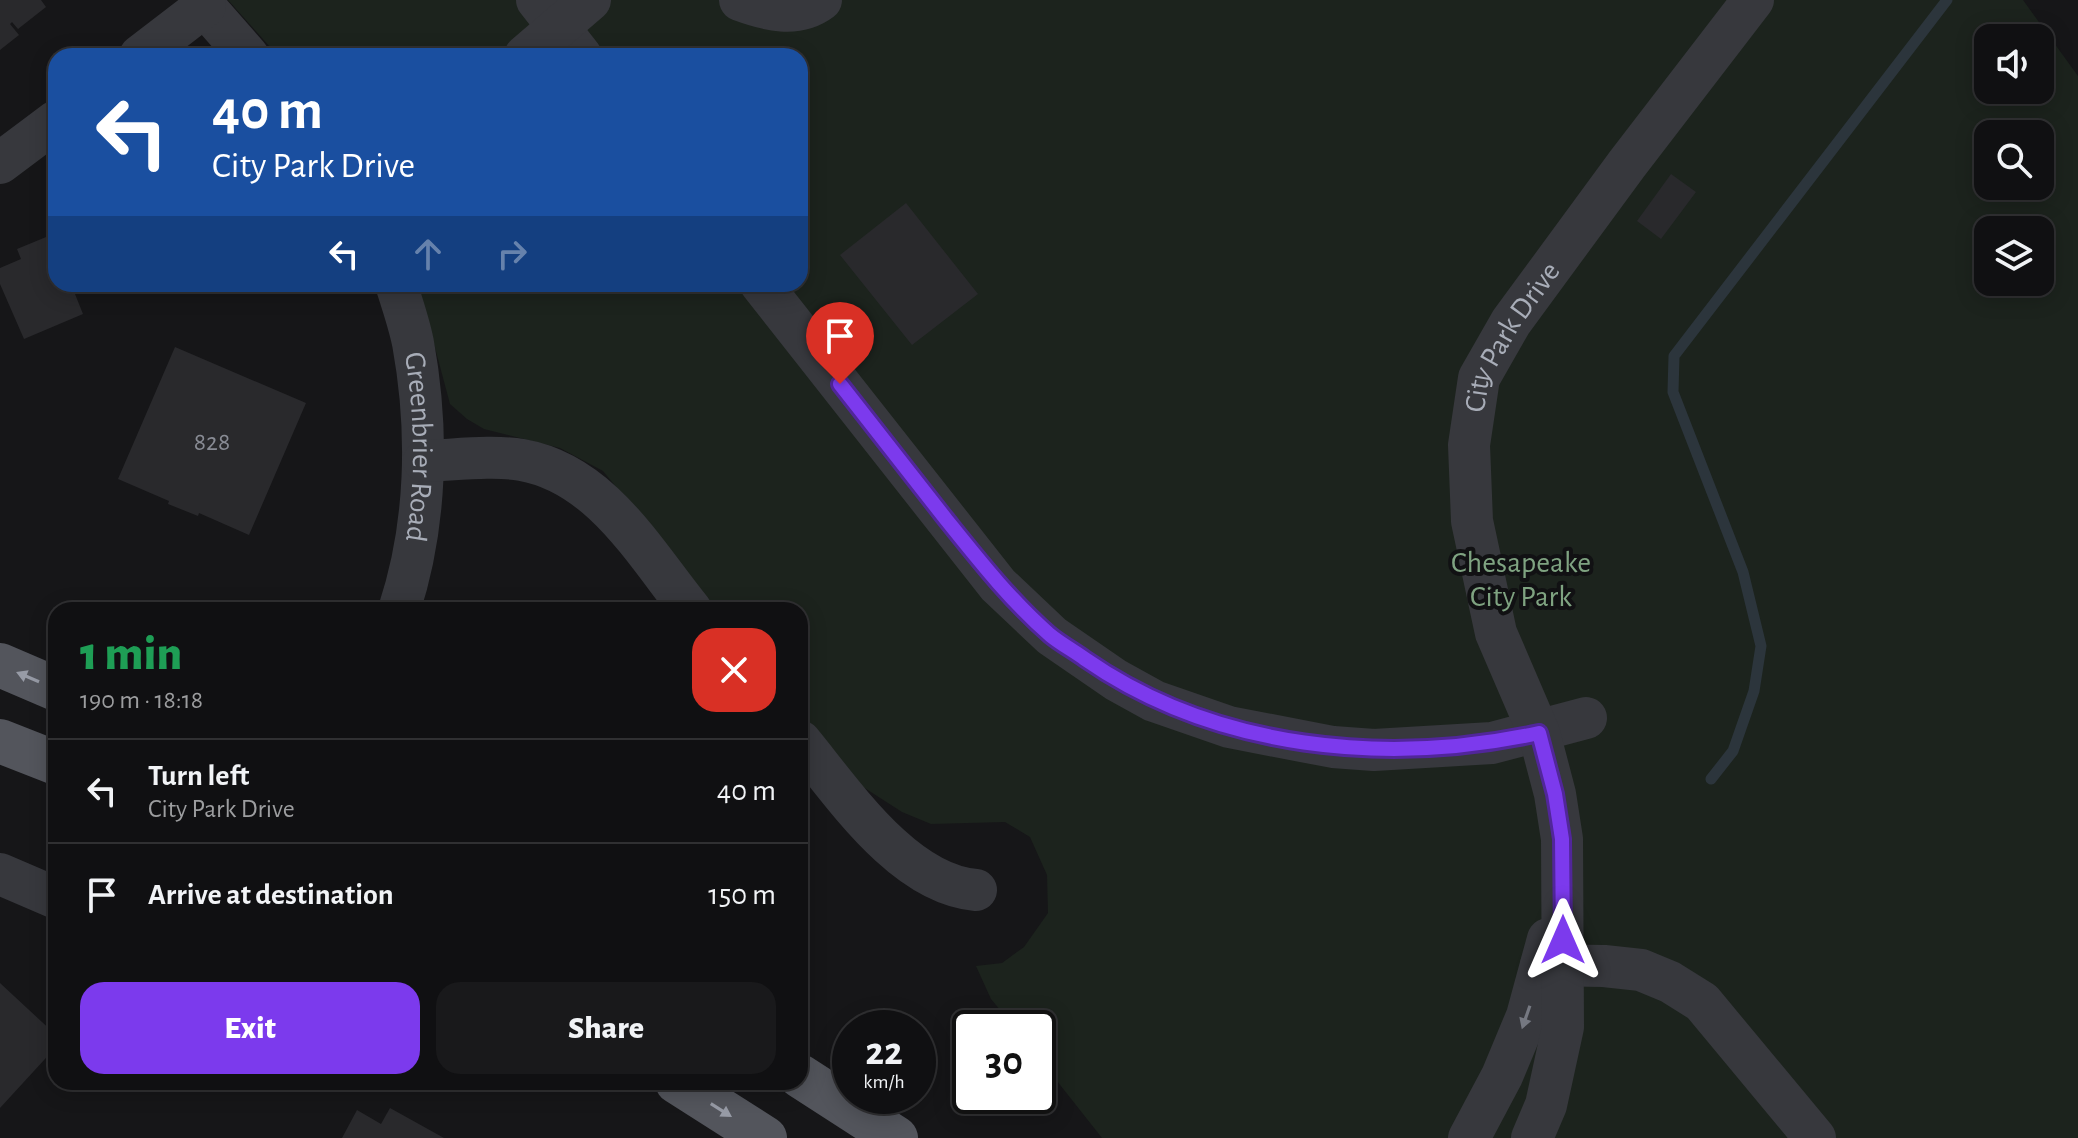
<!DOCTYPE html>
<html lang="en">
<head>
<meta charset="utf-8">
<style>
	body { margin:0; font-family:"Alegreya Sans",sans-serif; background:#19191b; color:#f1f3f6; height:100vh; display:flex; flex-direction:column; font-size:30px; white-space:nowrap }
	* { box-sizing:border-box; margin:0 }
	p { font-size:26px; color:#9c9d9f }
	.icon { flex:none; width:44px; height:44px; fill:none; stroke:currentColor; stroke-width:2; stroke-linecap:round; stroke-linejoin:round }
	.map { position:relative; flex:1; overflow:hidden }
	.side { position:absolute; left:48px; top:602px; width:760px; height:488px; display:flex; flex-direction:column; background:#101012; border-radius:24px; box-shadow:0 4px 20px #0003,0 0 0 2px #303032 }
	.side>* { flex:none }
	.guide { position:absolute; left:48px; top:48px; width:760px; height:244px; border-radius:24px; box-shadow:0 4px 20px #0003,0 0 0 2px #303032; background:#1a4fa0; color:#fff; overflow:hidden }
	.controls { position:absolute; left:1974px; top:24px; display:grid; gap:16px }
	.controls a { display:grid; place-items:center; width:80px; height:80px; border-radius:16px; background:#101012; box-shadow:0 4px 20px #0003,0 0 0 2px #303032; font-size:40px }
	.speed { position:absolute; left:832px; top:1010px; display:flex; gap:16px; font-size:40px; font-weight:700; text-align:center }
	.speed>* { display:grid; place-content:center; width:104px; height:104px; border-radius:50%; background:#101012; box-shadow:0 4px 20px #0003,0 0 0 2px #303032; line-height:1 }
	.speed small { font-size:20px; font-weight:400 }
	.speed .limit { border:4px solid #111; border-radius:12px; background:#fff; color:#111 }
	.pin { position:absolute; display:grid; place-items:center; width:68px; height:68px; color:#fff; margin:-82px -34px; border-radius:50% 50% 50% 0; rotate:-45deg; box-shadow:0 0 8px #0007 }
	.pin .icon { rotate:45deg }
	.me { position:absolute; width:88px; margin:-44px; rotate:0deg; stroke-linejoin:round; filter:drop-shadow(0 0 6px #0008) }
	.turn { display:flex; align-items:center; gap:28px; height:168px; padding:0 32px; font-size:36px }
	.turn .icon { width:104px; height:104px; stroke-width:2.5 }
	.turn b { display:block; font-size:56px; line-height:68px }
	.lanes { display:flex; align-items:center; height:76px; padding:0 32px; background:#0003; justify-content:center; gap:40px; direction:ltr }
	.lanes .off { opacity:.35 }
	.round { display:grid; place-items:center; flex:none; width:84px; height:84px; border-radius:24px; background:#19191b }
	.headline { display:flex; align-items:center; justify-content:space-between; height:136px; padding:0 32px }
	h1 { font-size:48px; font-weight:800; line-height:60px; color:#1e9e55 }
	.cta { display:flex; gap:16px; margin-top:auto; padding:16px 32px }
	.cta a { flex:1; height:92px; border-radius:24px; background:#7c3aed; color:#fff; font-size:32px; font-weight:800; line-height:92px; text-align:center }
	.cta a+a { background:#19191b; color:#f1f3f6 }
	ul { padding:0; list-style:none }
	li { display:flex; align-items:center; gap:24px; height:104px; padding:0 32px; border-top:2px solid #303032 }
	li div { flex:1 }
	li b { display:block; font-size:30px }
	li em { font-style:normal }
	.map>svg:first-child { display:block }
	.green { fill:#1c231d; fill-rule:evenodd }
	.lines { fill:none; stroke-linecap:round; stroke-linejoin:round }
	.stream { stroke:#2c353c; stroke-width:11 }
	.building { fill:#29292c }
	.minor { stroke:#37383d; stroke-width:42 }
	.major { stroke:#53555c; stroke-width:44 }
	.oneway { fill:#979ba6 }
	.oneway2 { fill:#757881 }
	.route-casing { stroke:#51269a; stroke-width:20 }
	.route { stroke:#7c3aed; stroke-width:14 }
	.labels { text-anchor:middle; stroke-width:8; stroke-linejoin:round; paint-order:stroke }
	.number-label { font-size:26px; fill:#888b94 }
	.street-label { font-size:30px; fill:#a8adb8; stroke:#111113 }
	.park-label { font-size:30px; fill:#7fa381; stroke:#111113 }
</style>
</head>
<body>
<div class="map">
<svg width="2078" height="1138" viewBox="0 0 2078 1138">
	<rect width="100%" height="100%" fill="#161618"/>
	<!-- green -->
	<path class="green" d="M228 0H2023L2078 76V1138H1102L1038 1057V1028H1015L991 999 976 966 1002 963 1024 947 1048 913 1047 875 1030 837 1005 822 931 824 902 812 860 785 800 711V610H717L603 471 560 448 484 429 467 419 450 404 418 284H800V56H278ZM1988 38H2040V90H1988ZM1988 134H2040V186H1988ZM1988 230H2040V282H1988Z"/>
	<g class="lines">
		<!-- stream -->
		<path class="stream" d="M1711 779 1733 751 1754 691 1761 646 1743 572 1673 392 1674 356 1947 0"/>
	</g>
	<!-- building -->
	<path class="building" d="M0 0H41L46 7 18 29 12 22 10 24 19 35 0 50Z
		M1671 174 1696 192 1661 239 1637 221Z
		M906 203 978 294 912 345 840 255Z
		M51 235 56 247V284H71L83 314 24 339 0 284V268L21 259 17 249Z
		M175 347 306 403 249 535 199 513 198 516 168 504 169 501 118 479Z
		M0 983 56 1035V1047L0 1108Z
		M390 1108 444 1138H342L357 1110 381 1124Z"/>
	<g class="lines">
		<!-- minor -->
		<g class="minor">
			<path d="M199 0 248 56"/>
			<path d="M537 0 581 56"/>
			<path d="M740 0C767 10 797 18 821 0"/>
			<path d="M140 56 205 6"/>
			<path d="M525 56 590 0"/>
			<path d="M0 163 56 121"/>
			<path id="s1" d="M396 284C402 303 409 323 413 343 429 431 427 525 399 610"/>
			<path d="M761 284 998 585 1052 636 1116 680 1154 701 1229 727 1333 747 1374 750 1492 743 1586 718"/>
			<path d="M424 461C454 460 493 455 522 460 601 474 644 552 691 610"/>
			<path d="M800 741C843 793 903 884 976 890"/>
			<path d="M0 874 56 898"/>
			<path d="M1541 965 1604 966 1641 970 1670 982 1702 1002 1815 1138"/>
			<path d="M1469 1138 1502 1076 1527 1016 1548 939"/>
			<path id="s2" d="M1532 1138 1546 1105 1563 1027 1562 839 1555 794 1539 733 1496 633 1472 521 1469 445 1479 378 1511 322 1627 164 1753 0"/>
		</g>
		<!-- major -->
		<path class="major" d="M0 665 56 689
			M0 741 56 763
			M800 1076 896 1138
			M677 1082 765 1138"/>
	</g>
	<!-- one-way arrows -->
	<defs><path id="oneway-solid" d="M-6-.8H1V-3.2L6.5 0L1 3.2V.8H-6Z" transform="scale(2)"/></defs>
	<g class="oneway">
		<use href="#oneway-solid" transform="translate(28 677) rotate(-157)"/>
		<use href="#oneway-solid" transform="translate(721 1110) rotate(32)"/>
	</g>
	<use class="oneway2" href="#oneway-solid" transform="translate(1526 1017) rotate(109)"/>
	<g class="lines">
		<!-- route casing -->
		<g class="route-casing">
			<path id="route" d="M840 384C875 429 910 473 945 518 978 559 1010 600 1050 635 1061 644 1074 651 1085 659 1216 750 1387 766 1539 733L1555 794 1562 839 1563 940"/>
		</g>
		<!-- route -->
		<use href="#route" class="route"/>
	</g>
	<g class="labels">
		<!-- number labels -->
		<g class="number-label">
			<text x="212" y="450">828</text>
		</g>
		<!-- street labels -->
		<g class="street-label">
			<text dy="10" stroke="none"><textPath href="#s2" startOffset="830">City Park Drive</textPath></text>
			<text dy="10" stroke="none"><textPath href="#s1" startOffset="166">Greenbrier Road</textPath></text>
		</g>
		<!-- park labels -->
		<g class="park-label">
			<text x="1521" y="572">Chesapeake<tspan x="1521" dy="34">City Park</tspan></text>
		</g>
	</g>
</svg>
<div class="controls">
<a><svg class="icon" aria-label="sound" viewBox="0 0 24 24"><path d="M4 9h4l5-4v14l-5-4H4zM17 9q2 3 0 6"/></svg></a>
<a><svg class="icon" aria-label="search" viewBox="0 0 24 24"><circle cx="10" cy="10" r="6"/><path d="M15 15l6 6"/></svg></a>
<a><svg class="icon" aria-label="layers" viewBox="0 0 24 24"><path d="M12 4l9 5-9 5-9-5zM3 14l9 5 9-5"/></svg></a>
</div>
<div class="speed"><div>22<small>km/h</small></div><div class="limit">30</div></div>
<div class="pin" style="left:840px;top:384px;background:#d93025"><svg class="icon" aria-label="arrive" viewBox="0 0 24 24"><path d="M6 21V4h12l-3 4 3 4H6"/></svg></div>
<svg class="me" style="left:1563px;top:940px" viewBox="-20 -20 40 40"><path d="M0-17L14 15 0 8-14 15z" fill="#7c3aed" stroke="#fff" stroke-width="4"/></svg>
<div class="guide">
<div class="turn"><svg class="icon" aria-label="left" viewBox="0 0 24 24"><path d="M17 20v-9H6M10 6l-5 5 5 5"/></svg><div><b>40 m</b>City Park Drive</div></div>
<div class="lanes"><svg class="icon" aria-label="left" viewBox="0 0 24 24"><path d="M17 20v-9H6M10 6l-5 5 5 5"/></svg><svg class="icon off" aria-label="ahead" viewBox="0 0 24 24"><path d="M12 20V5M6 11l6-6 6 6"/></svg><svg class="icon off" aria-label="right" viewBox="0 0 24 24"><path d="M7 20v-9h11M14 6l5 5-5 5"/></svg></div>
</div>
<section class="side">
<div class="headline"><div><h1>1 min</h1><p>190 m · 18:18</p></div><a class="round" style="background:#d93025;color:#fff"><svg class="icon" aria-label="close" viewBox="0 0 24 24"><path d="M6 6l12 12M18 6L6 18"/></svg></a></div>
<ul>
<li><svg class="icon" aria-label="left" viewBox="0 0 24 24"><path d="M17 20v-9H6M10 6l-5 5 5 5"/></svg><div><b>Turn left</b><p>City Park Drive</p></div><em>40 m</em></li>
<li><svg class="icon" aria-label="arrive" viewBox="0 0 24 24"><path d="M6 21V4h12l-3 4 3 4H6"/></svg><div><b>Arrive at destination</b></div><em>150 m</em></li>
</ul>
<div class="cta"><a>Exit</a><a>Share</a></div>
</section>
</div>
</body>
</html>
